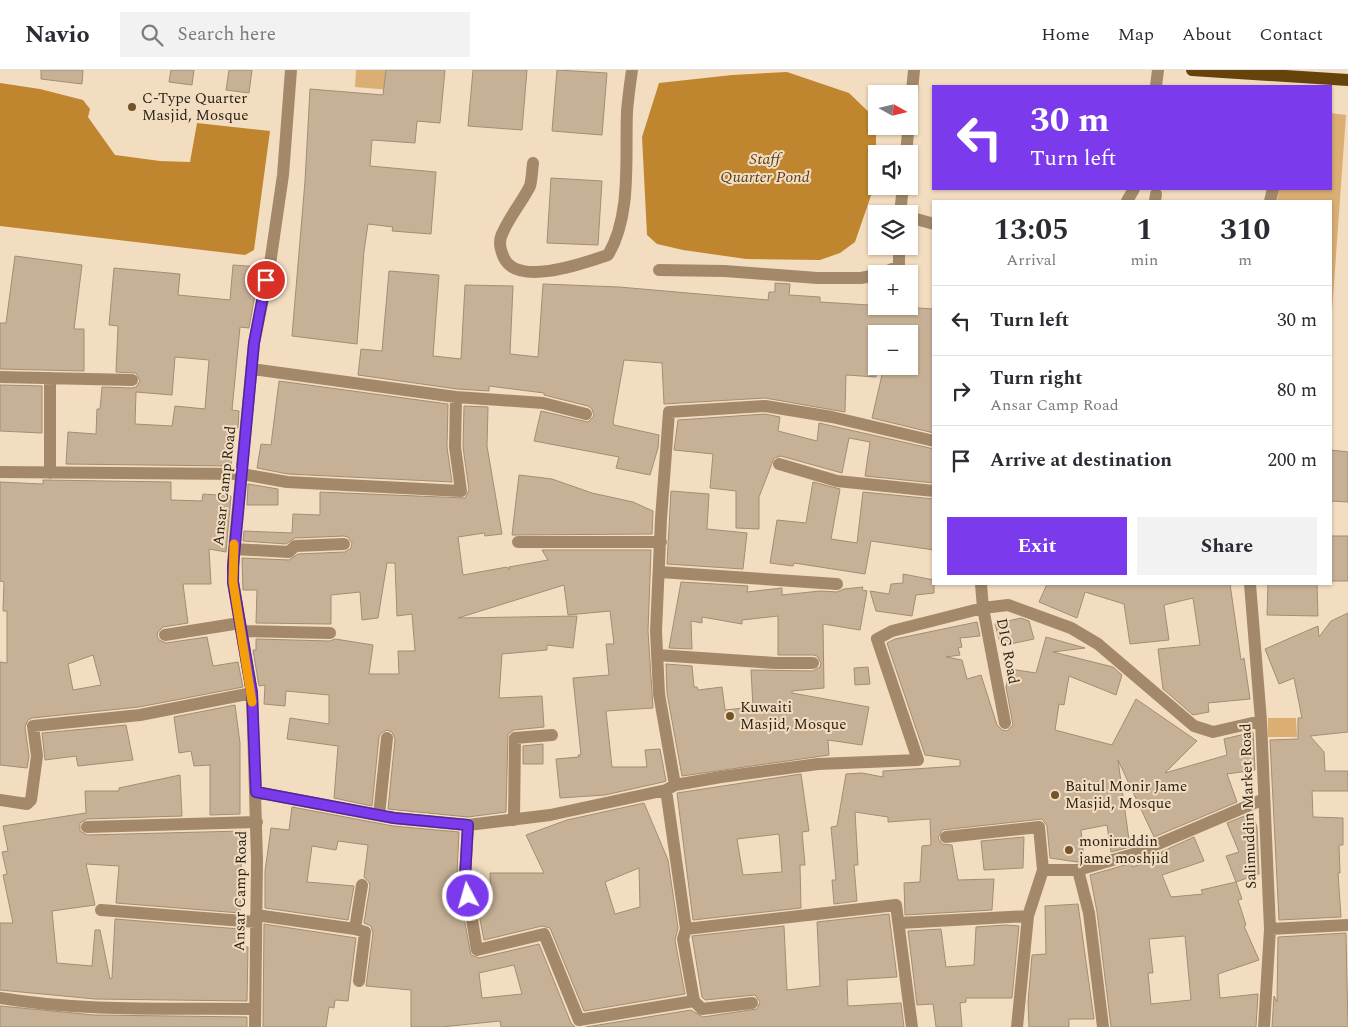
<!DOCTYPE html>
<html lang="en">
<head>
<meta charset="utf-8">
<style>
	body { margin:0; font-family:Spectral,serif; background:#f2f2f3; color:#2b2b33; height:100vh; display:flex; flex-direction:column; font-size:19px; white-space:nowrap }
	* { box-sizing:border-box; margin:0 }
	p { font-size:16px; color:#7c7c81 }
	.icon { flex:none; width:28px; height:28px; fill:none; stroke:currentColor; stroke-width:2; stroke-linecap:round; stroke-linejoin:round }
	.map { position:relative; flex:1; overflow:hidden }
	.drawer { position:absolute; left:932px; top:130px; width:400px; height:385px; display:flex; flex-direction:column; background:#fff; border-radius:0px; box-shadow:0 1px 4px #0004 }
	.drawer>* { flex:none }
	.banner { position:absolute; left:932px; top:15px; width:400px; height:105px; border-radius:0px; box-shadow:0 1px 4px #0004; background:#7c3aed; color:#fff; overflow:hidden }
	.needle { width:32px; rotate:98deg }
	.controls { position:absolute; left:868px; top:15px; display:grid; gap:10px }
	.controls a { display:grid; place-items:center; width:50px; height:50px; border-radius:0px; background:#fff; box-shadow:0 1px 4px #0004; font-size:25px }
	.pin { position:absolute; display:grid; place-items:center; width:42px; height:42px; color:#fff; margin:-21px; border:2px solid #fff; border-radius:50%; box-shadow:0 1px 5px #0007 }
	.me { position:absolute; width:55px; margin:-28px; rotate:354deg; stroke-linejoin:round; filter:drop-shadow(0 0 4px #0008) }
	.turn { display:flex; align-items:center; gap:18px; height:105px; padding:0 15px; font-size:22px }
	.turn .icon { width:65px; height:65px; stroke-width:2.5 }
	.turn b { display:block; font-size:35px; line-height:42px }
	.eta { display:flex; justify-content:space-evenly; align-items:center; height:85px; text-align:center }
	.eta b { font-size:30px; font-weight:700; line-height:35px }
	.action { display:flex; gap:10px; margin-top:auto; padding:10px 15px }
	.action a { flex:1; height:58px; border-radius:0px; background:#7c3aed; color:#fff; font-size:20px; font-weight:700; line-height:58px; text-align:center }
	.action a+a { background:#f2f2f3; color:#2b2b33 }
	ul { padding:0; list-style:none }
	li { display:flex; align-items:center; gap:15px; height:70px; padding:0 15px; border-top:1px solid #e1e1e2 }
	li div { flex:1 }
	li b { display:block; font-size:19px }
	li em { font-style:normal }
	header { display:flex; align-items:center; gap:30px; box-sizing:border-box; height:70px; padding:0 25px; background:#fff; border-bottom:1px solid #e1e1e2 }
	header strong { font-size:24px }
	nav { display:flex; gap:28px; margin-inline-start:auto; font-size:18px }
	.search { width:350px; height:45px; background:#f2f2f3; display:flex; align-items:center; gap:12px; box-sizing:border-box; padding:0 18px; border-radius:0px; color:#7c7c81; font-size:19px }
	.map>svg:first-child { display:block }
	.green { fill:#dbae74 }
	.water { fill:#c0862f }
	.building { fill:#c7b196; stroke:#a28d73; fill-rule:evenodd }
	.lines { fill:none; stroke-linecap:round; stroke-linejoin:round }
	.minor { stroke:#a38969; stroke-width:12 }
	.major { stroke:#66430a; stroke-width:12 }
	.route-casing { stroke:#51269a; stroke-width:12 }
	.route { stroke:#7c3aed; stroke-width:9 }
	.slow { stroke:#f59e0b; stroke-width:9 }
	.poi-dot { fill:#735429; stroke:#f3ddc1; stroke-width:2 }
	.labels { text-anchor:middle; stroke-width:4; stroke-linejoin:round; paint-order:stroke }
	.poi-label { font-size:15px; fill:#271f15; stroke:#f3ddc1; text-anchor:start }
	.street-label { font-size:15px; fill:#271f15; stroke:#f3ddc1 }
	.water-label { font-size:16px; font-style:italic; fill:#573e1c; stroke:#f3ddc1 }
</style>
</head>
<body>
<header>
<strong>Navio</strong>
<div class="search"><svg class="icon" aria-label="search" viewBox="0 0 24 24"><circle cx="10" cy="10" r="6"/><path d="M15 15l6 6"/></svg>Search here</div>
<nav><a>Home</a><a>Map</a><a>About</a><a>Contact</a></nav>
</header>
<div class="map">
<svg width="1348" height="957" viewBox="0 0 1348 957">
	<rect width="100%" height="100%" fill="#f3ddc1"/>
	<!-- green -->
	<path class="green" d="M356 0H390V20L355 17Z
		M1331 43 1346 45 1331 256V131H1277L1279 119H1331Z
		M1268 648H1296L1297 667H1268Z"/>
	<!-- water -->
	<path class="water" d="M787 2 849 23 876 49V111L855 172 840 183 820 190 746 189 683 180 657 174 647 165 642 67 659 13 732 5Z
		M0 13 40 19 83 30 90 39 88 47 115 85 160 91 190 92 197 53 270 61 254 180 245 185 0 156Z"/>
	<!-- building -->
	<path class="building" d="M41 0H83L82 14 41 9Z
		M171 0H194L192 15 169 12Z
		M229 0H252L249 23 226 20Z
		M386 0H445L440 53 417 51 415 73 372 70 370 96 436 102 431 164 392 161 393 157 368 154 364 181 357 274 292 266 305 111 310 19 383 25Z
		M473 0H527L522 60 468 56Z
		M557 0 607 3 602 65 552 61Z
		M551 108 602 111 598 175 547 173Z
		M15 186 82 195 74 259H84V301L0 299V253H6Z
		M233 195 260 197 249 258 240 257 232 340 239 341 238 358 234 357 231 396 66 394 68 362 96 364 97 339H100L102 317 132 318 136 317 140 311 136 303 116 302 118 256 109 255 114 198 180 204 178 225 230 230ZM175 287 209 290 205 339 175 336 172 356 135 354 136 322 172 325Z
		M389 201 439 205 433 286 461 289 465 215 513 216 510 284 538 287 543 214 619 217 768 230 769 222H775V213L790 214 789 225 820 227V232L934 239V363L872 348 884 296H909L910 264H876V307L846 305 845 342 765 328 664 334 662 293 624 290 613 352 614 355 659 365 658 378 650 405 616 398 619 387 534 371 541 341 588 352 594 346 592 339 588 336 544 325V323L489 316V321L457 319 358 305 361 279 382 281Z
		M279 311 448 334 447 377 452 412 288 404 257 398 261 374 271 375Z
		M0 315 42 316V363L0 361Z
		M464 336 488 337 487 376 502 464 485 466 484 463 458 467 463 505 507 497 509 500V497L548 490 542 480H651L648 561 653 638 606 641 612 697H647L645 680 660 679 666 711 663 712 605 725 560 728 556 689 579 687 578 685H581L573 608 609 605 606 574H614L610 541 568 545 564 515 458 548 577 546 573 578 547 575V580L502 584 499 628 542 626 544 657 514 660 508 664 506 742 468 747 388 739 395 669 392 662 387 660 381 663 379 667 372 736 334 728 338 676 287 669 290 648 329 654V625L286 621 285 636 264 634 265 615 259 616 253 580H256V569L330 571 335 569 373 575 369 604H399L398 581H415L412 544 397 546 395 493H387L378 548 362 550 360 522 331 525V554L256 553 257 520H243L242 488 289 490 298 484 345 482 351 478 352 473 348 467 344 466 295 468 286 474 243 471 244 461 292 463 293 444 320 445V422L465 428 469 420 463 377Z
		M765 344 780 347 778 361 817 371 819 353 934 379V413L865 406 870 372 849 368 842 403 781 386 774 388 759 427V459L736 458V421L710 418 713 384 674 380 678 350Z
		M1331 380 1348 382V432L1331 431Z
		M519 405 552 409 592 423 633 432 653 441 652 464 512 465Z
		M43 410 171 412V430L202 431 203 424 231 426 226 482 209 479 211 514H183L188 553 163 557 158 562 157 566 159 570 166 573 207 567 213 596 238 592 243 617 139 637 32 648 28 650 25 657 29 686 27 698 0 695V592L7 593V541H3L4 512 0 511V412L43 414ZM93 585 101 615 73 620 68 594Z
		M813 412 840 419 831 469 857 473 863 422 934 429V480L871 471 865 504 794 493 793 496 770 493 777 450 806 453Z
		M248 414 278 419V435H247Z
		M671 421 709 424 707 459 747 463 743 499 667 494Z
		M1331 466H1348V511H1331Z
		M903 504 934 510V523L916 525 912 546 876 541 870 521 889 524 891 514 903 513Z
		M681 512 748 516 747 522 782 518V525L820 521 837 522 844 519 863 517 862 520 867 521 860 560 823 554 824 618 792 621V623L869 637 862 675 828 670 829 685 682 706 667 623 666 594 692 596 694 617H697L698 620 722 617 725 640 753 637 751 600 813 601 820 597 821 593 817 586 813 585H778V546L742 550V554L702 547V553L691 551 692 579 669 578Z
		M1047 514H1230L1241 590 1244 588 1250 629 1208 633 1209 642 1193 645 1163 619 1158 579 1200 575 1193 528 1164 535 1169 570 1130 574 1124 534 1085 522 1077 548 1039 532Z
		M1268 514H1317L1318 546 1267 545Z
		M1348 543V662L1310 666 1324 682 1325 701H1348V721H1312L1313 747 1343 748V775H1339L1340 803H1338L1341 847 1279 850 1270 670 1298 669V648H1302L1294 608 1279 614 1265 579 1318 556 1319 567 1331 551Z
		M1021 548 1029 551 1034 569 1001 576 995 554Z
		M977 552 980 566 960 568 962 577 958 578 960 585 946 587 962 590 967 609 981 605 997 655 1002 660 1007 661 1013 655 1006 617 1010 599 1036 603 1046 567 1085 578 1053 582 1113 597 1122 605 1116 625 1069 606 1064 635 1059 634 1055 660 1112 675 1136 629 1197 671 1165 703 1227 685 1224 669 1253 662 1255 700 1227 704 1237 732 1154 767 1118 690 1130 777 1111 782 1107 755 1081 760 1084 790 1077 792 1050 788 1047 756 1042 749 942 760 938 768 942 774 952 775 958 810 994 809 992 840 905 845 904 813 920 812 922 776 931 775 930 749 888 752V747L855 742 858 795H854L857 831 834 834 832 810H836L831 757 837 756 846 704 862 703 883 707V701L960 696V690L925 685 887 573 895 569Z
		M868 597 870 614 855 615 854 598Z
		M235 635 240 673V744L210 745V695L194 696 191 681 179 683 174 647Z
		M126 655 133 690 78 696 76 686 45 690 42 663Z
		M543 674V694H523V676Z
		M801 704 809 761 802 762 805 795H800L801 838 693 850 677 723ZM779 764 782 802 743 805 737 769Z
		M180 705 182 746 87 749 80 753V761L87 765 242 761 240 843 116 833 119 796 86 794 95 835 52 841 57 893 92 896 95 860H100L110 909 112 908 115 849 240 859V877H248L247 931 95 929 0 920V853H13L3 805 7 804 2 782 8 781 3 756 86 743 85 721H119V718Z
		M644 733 668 790 678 858 675 870 685 924 584 941 550 858 542 856 484 870 478 839 491 837 490 803H544L526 765 567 750ZM639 798 640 837 615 844 605 812Z
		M292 737 393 756 459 762 457 803H455L456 838 462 837 471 885 479 888 539 874 571 953 575 957H501L500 951 441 957H411V920L366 916 373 863 371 856 364 853 370 816 369 812 364 807 368 775 338 771 336 780 312 776 307 812 354 816 348 850 265 838V801L271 758 289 760ZM514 895 522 924 482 928 479 903Z
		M1252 743 1257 757 1259 804 1236 812 1242 829 1238 830 1246 855 1244 856 1259 890 1218 904 1220 928 1258 924 1256 957H1111L1097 842 1090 805 1132 793V797L1163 787 1161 782 1194 767 1204 791 1162 805 1171 827 1203 824 1201 820 1236 812 1226 786 1239 782 1227 753ZM1185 866 1191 930 1151 934 1148 903H1153L1149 869Z
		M1024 767 1023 798 984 800 981 771Z
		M1078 834 1094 949H1069V957H1029L1028 932 1032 885 1046 884 1045 836Z
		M889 844 897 907 847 910 848 936 901 933 904 957H586L691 940 703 947 757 939 760 932 755 925 705 930 702 927 692 866 784 856 787 920 820 916 817 852Z
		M264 854 356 868 348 931 335 930 334 938 329 937 326 957H263Z
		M1006 855 1019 856 1012 928H966V932L960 933 962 957H936L933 934 917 935 908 861 941 859 946 897 974 895 976 857Z
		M1346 863 1348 957H1272L1274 926 1277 932 1278 867Z
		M0 936 94 945 247 947V957H0Z"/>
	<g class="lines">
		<!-- minor -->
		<path class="minor" d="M1156 16 1158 0
			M906 84 914 0
			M533 93C532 100 532 109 530 116 522 132 510 146 503 162 498 171 500 179 504 188 518 217 584 193 608 185 632 145 625 88 627 42 628 28 630 14 632 0
			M1127 131 1134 119
			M1155 131 1156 124
			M1270 131 1273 119
			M900 144 903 116
			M909 147 934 154
			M659 200 725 201 817 208H861L876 205
			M881 204 899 196
			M899 204V176
			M252 299 456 327 543 333 586 344
			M0 307 132 310
			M779 394 837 411 934 421
			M0 402 242 404 287 412 461 421 455 377 456 327
			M50 403V308
			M518 472H661
			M234 479 289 482 295 476 344 474
			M660 502 837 514
			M981 514 983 538 1005 653
			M1250 514 1261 651 1270 859 1264 957
			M241 561 330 563
			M165 565 240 553
			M657 585 775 593H813
			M675 715 659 624 656 561 661 449 669 342 765 336 832 347 934 371
			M256 722 394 748 468 755 550 745 666 720 675 715 721 707 818 694 918 690 877 569 892 561 983 538 1008 535 1071 558 1098 574 1194 656 1213 662 1261 651
			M0 730 27 734 31 730 37 686 33 656 140 645 252 623
			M379 745 387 668
			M514 750 515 668 552 665
			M468 755 465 807 477 880 544 864 579 950 694 931 683 869 686 859 666 720
			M87 757 257 752
			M946 767 1039 757 1043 800 1028 846 1017 957
			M1043 800H1078L1137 783 1264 729
			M1078 800 1089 843 1103 957
			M101 840 256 852
			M256 845 355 859
			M899 853 1028 846
			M686 859 896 835 912 957
			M1270 859 1348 855
			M359 911 365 862 355 859 362 815
			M0 928C83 942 170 938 254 939
			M694 931 702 939 752 933
			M255 957 257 790 252 623 233 512 234 479 254 273 270 194 283 105 291 0"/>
		<!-- major -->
		<path class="major" d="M1192 0 1348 10"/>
	</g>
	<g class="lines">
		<!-- route casing -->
		<g class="route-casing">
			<path id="route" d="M266 210 254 273 233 496V512L252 623 256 722 394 748 468 755 465 807 468 826"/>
		</g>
		<!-- route -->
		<use href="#route" class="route"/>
		<!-- slow -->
		<path class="slow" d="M234 474 233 512 252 632"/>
	</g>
	<!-- markers -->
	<g class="poi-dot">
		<circle cx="132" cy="37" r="5"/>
		<circle cx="730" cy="646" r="5"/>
		<circle cx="1055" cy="725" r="5"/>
		<circle cx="1069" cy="780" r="5"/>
	</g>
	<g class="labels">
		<!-- poi labels -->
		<g class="poi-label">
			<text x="142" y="33">C-Type Quarter<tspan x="142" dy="17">Masjid, Mosque</tspan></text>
			<text x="740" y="642">Kuwaiti<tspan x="740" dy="17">Masjid, Mosque</tspan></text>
			<text x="1065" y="721">Baitul Monir Jame<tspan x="1065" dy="17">Masjid, Mosque</tspan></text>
			<text x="1079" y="776">moniruddin<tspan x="1079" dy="17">jame moshjid</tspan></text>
		</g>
		<!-- street labels -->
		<g class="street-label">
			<text transform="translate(224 416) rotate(-84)" y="5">Ansar Camp Road</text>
			<text transform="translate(1008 581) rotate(79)" y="5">DIG Road</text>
			<text transform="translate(1248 736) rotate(-92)" y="5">Salimuddin Market Road</text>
			<text transform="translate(240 821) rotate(-89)" y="5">Ansar Camp Road</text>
		</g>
		<!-- water labels -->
		<g class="water-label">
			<text x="765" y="94">Staff<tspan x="765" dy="18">Quarter Pond</tspan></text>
		</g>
	</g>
</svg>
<div class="controls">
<a><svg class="needle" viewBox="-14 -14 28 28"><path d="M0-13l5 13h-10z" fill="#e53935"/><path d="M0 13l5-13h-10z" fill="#7c7c81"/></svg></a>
<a><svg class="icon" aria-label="sound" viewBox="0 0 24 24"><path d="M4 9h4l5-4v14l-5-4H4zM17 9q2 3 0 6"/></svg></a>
<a><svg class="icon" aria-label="layers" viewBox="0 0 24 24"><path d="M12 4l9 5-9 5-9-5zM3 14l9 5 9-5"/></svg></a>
<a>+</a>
<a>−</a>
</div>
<div class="pin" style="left:266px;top:210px;background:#d93025"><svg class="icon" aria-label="arrive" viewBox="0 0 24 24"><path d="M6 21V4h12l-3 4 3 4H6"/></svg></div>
<svg class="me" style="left:468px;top:826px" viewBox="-20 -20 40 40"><circle r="17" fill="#7c3aed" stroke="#fff" stroke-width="3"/><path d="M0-11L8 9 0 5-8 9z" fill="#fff"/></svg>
<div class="banner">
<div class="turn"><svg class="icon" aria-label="left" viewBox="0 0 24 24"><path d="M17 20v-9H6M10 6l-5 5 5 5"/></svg><div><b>30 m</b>Turn left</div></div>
</div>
<section class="drawer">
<div class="eta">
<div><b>13:05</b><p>Arrival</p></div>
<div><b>1</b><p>min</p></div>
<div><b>310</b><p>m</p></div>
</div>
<ul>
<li><svg class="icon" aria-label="left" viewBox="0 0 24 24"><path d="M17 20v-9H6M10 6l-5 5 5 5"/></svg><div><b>Turn left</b></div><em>30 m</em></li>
<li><svg class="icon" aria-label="right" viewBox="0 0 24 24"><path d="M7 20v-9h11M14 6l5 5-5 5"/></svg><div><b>Turn right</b><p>Ansar Camp Road</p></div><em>80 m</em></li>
<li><svg class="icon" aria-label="arrive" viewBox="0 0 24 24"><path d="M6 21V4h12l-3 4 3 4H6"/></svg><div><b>Arrive at destination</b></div><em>200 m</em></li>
</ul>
<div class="action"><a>Exit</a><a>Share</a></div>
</section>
</div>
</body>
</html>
